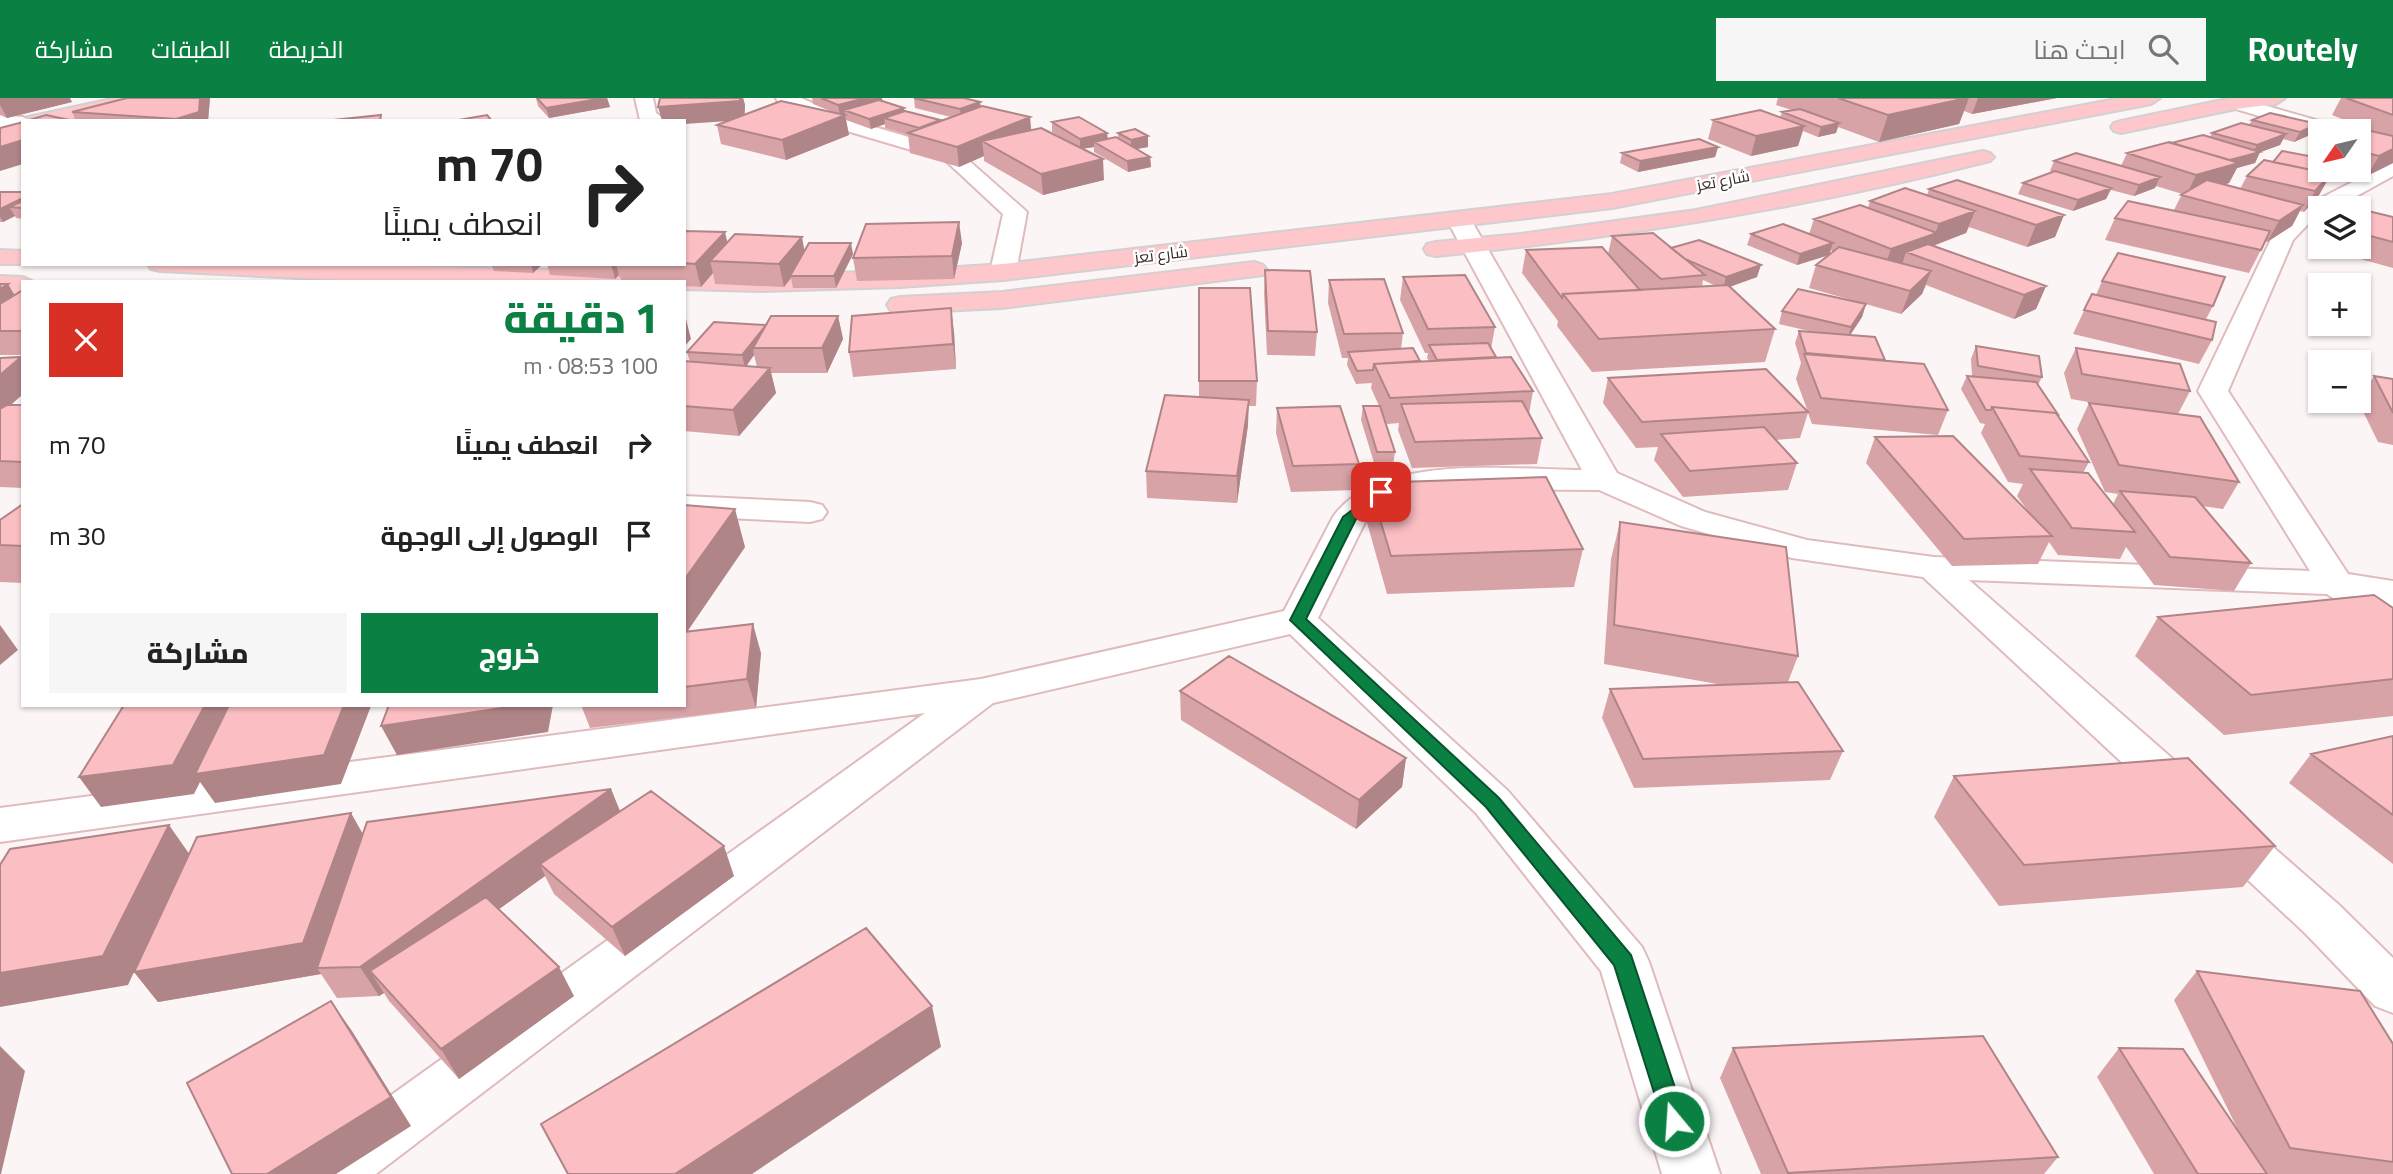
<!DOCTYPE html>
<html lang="ar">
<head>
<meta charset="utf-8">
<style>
	body { margin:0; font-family:Georgia,Cairo,serif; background:#f6f6f6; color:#222; direction:rtl; height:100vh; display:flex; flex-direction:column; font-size:26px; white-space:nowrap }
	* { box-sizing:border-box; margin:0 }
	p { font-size:23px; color:#767676 }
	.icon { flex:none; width:38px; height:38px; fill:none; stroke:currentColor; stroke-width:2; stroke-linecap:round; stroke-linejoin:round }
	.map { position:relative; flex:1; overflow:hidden; direction:ltr }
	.drawer { position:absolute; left:21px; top:182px; width:665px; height:427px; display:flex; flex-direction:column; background:#fff; border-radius:0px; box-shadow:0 2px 5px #0004; direction:rtl }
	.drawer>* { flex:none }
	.hud { position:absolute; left:21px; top:21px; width:665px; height:147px; border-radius:0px; box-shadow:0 2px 5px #0004; direction:rtl; background:#fff; color:#222; overflow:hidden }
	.needle { width:46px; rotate:236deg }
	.controls { position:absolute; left:2308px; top:21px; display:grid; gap:14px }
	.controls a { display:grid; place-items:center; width:63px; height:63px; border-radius:0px; background:#fff; box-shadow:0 2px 5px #0004; font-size:35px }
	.pin { position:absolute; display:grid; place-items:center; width:60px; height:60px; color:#fff; margin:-30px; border-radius:14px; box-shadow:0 4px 10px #0006 }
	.me { position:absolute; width:77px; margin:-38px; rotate:342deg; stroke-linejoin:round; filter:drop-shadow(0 0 5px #0008) }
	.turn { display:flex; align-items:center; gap:24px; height:147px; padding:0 28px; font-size:32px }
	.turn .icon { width:91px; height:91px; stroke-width:2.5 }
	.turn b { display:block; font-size:49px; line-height:60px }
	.round { display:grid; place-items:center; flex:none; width:74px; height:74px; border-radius:0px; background:#f6f6f6 }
	.headline { display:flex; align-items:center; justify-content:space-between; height:119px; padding:0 28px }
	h1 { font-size:42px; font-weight:800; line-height:52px; color:#0b8043 }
	.action { display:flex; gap:14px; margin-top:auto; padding:14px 28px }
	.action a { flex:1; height:80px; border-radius:0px; background:#0b8043; color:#fff; font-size:28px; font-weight:800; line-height:80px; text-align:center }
	.action a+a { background:#f6f6f6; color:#222 }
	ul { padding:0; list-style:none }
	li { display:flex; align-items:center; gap:21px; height:91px; padding:0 28px }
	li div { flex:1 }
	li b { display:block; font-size:26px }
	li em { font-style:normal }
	header { display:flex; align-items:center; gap:42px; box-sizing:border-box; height:98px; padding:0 35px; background:#0b8043; color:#fff }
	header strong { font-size:33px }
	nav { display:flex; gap:38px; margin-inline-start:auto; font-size:24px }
	.search { width:490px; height:63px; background:#f6f6f6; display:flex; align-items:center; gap:18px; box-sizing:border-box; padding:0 24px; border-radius:0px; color:#767676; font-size:26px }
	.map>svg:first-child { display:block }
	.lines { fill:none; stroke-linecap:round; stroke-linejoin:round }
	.minor-casing { stroke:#e0bbbe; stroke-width:4 }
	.major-casing { stroke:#d3d0d1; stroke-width:4 }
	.minor { fill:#fff; fill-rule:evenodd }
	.major { fill:#fec7cc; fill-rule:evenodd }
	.wall { fill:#d8a3a7; fill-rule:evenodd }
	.shaded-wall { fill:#b08588 }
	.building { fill:#fbbec2; stroke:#b08588; stroke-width:2 }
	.route { fill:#0b8043; stroke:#07532c; stroke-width:2 }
	.labels { text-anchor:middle; stroke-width:5; stroke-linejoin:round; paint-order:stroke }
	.far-street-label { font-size:16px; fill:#392b2c; stroke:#fff }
</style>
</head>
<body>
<header>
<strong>Routely</strong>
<div class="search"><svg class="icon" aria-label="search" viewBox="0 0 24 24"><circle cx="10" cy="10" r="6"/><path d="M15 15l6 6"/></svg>ابحث هنا</div>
<nav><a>الخريطة</a><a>الطبقات</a><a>مشاركة</a></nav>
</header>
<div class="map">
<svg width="2393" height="1076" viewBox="0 0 2393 1076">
	<rect width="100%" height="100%" fill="#fcf5f5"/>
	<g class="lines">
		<!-- minor casing -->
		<g class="minor-casing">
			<path id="minor" d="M635 0H653L656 15 667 23 640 22Z
				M776 0H801L851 22 959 54 1027 114 1016 174 1012 179 1003 182 994 179 990 174 1003 116 945 62 837 30 778 4Z
				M2239 0 2340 29 2343 33H2320V36L2229 9 2226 5 2229 1Z
				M0 17 23 19 31 23H23V31L0 29Z
				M2393 63V78L2335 110H2320V118L2310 124 2293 142 2228 293 2348 476 2393 483V535L2380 531 2327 496 1969 482 2339 807 2393 860V915L2375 908 2305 835 1923 479 1792 460 1681 428 1599 392 1429 391 1393 401 1365 424 1318 520 1508 693 1642 849 1649 864 1720 1076H1662L1601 873 1476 715 1290 536 993 605 376 1076H301L309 1056 925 615 0 744V710L981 581 1284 513 1333 419C1378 354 1512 372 1582 372L1447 122 1451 117H1467L1471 122 1617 375 1705 414 1807 442 1934 459 2310 473 2198 293 2274 135 2294 114Z
				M684 398 810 404 822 407 827 414 822 421 810 424 684 418Z"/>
		</g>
		<!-- major casing -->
		<g class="major-casing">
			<path id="major" d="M116 0H152L150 4 64 23H25L28 19Z
				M2121 0H2160L2151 6 1612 110 1003 182 900 189 760 193 684 191V184H377L160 173 151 171 148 166H324L760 177 900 173 1003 166 1612 96Z
				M2232 0H2285L2276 6 2236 11 2121 35 2114 33 2111 29 2114 25 2121 23Z
				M1983 53 1990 55 1994 59 1990 63C1808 109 1623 140 1436 158L1427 156 1424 151 1427 146 1436 144 1520 136 1696 112Z
				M0 152 23 153V166H28H0Z
				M1254 164 1263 167 1267 172 1263 177 1002 210 900 215 891 213 887 207 891 201 900 199 1002 194Z
				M0 178 23 179 34 184H23V195L0 194Z"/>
		</g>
		<!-- minor -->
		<use href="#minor" class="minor"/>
		<!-- major -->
		<use href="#major" class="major"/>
	</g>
	<!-- wall -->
	<path class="wall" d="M0 0 72 4 7 20 0 17Z
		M127 0H210L208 23H76L72 14Z
		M536 0H607L610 9 549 20 538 8Z
		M660 0H743L745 7V16L835 15 813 6 812 0H882V3L905 13 940 23 951 19 915 10 914 0 980 4 981 8 1031 32 1066 42 1052 34V24L1107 35 1108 41 1118 40V35L1148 49 1137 51 1150 59 1151 69 1128 74 1094 54V49L1082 51 1104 82 1043 97 984 63V58L959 69 910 55 908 37 885 30V26L871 31 846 22 849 37 786 62 721 46 717 27 726 23Z
		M1778 0H2057L1972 16 1964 13 1959 26 1879 44 1838 29 1836 35 1818 39 1803 33 1798 48 1751 58 1708 41 1713 22 1780 20 1782 14 1792 12 1776 7Z
		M2341 0H2393V65L2367 78 2343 72H2359V33L2378 35 2332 17Z
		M2252 22 2312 36 2294 44 2283 41 2280 47 2260 54 2255 65 2237 70 2229 85 2224 87 2240 91 2247 78 2273 64 2308 58 2316 43 2320 41V72H2330L2328 75 2331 76 2319 97 2304 114 2300 113 2292 128 2267 144H2265L2249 175 2105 142 2115 120 2174 112 2182 96 2156 88 2155 90 2134 98 2111 92 2106 101 2073 113 2018 96 2023 85 2053 74 2050 73 2054 63 2121 68 2127 55 2171 45 2210 39 2212 35 2249 27Z
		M1718 49 1715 59 1638 74 1620 65 1622 55Z
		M1929 91 2064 117 2055 139 2027 149 1969 129 1966 135 1933 147 2046 188 2036 211 2014 221 1926 187 1922 196 1901 216 1809 190 1816 167 1833 154 1831 152 1829 157 1797 167 1747 147 1751 136H1809L1814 121 1868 110 1870 103 1927 97Z
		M0 94H23V121L16 120 15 118 3 124H0Z
		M2393 119V170L2332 153 2335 149H2359V120Z
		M684 133 727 144 805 153 853 156 836 190H793L791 180 784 189 715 186 713 175 701 189 684 188V184H622L619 177 615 181 550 177 547 166H684Z
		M1612 138 1671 150 1757 179 1730 189 1775 231 1765 264 1592 274 1557 228 1558 223 1522 175 1526 152 1608 156ZM1703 182 1716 188 1702 189Z
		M962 145 954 181 857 183 853 160Z
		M491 166H543L533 175 494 173Z
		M1265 172 1317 234 1315 258 1267 257 1264 195Z
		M1403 179 1495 229 1491 251 1496 259 1533 293 1529 316 1542 340 1537 366 1412 370 1398 332 1399 325 1387 326 1381 312 1395 354 1393 367 1375 368 1361 322 1363 308H1379L1371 290 1372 285 1356 286 1347 267 1348 260H1342L1328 205 1329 182 1403 235 1401 251 1420 263H1429L1427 260 1428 255H1425L1400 202Z
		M2102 183 2213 208 2206 221 2212 242 2199 266 2073 236 2092 196 2096 197Z
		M0 186H8L14 197 23 192V257H0Z
		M1199 190 1257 283 1256 308H1248V327L1237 405 1147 400 1146 373 1199 299Z
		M1866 206 1862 219 1850 237 1885 262 1948 312 1938 337 1812 326 1808 315 1800 340 1775 342 1797 365 1788 392 1683 399 1654 362 1658 349 1636 350 1603 305 1608 280 1808 314 1796 281 1801 265 1795 245 1799 233 1813 234 1779 226 1782 213Z
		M838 218 843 241 827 275H771L776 295 739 338 684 333V263L690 264 687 254 766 227ZM754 257 757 269 746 268Z
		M954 234 956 271 853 279 849 254Z
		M1976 248 2042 279 2038 287 2089 364 2083 375 2113 406 2118 396 2105 394 2077 331 2089 305 2112 308 2071 301 2064 275 2076 250 2190 293 2178 316 2239 384 2223 411 2202 408 2251 465 2234 493 2154 487 2126 449 2120 461 2058 457 2049 444 2038 466 1952 468 1866 365 1875 339 2031 417 2017 398 2023 386 2008 384 1981 335 1985 326 1980 325 1961 291 1967 278H1972L1971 261Z
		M21 259 23 261V296L11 307H23V390L0 389V260Z
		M2374 278 2393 281V347L2378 344 2358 303Z
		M1277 310 1359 366 1357 392 1291 394 1276 335Z
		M1369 385 1583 451 1574 489 1387 496 1366 421Z
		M23 406V485L0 484V422Z
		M684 407 745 449 687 534 761 555 756 610 590 630 581 607H684Z
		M1620 424 1798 558 1788 584 1843 653 1830 682 1634 690 1602 620 1610 591 1723 587 1604 566 1611 461Z
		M2393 510V618L2224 637 2135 558 2158 519Z
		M1180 593 1406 660 1402 689 1356 731 1181 622Z
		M2393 638V766L2289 685 2311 656Z
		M1954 678 2275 748 2243 789 1999 808 1934 719Z
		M611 691 620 713 734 778 625 858 554 796 545 778 499 811 574 898 459 981 389 903 384 895 379 898 337 900 321 876 158 904 134 874 128 887 189 756 363 736Z
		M2197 873 2393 946V1076H2154L2097 979 2119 950 2241 1038 2174 902Z
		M1733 950 2058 1059 2044 1076H1761L1720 980Z"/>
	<!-- shaded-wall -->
	<path class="shaded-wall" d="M0 0H70L72 4 7 20 0 7Z
		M200 0H210L208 23H177L176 21Z
		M607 0 610 9 549 20 546 10Z
		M740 0H743L745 7 744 22 684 26V23H662L658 9Z
		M866 0H882L883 6 844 12 845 16 840 17 838 7Z
		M1969 0 1959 26 1879 44 1888 17Z
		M1978 0H2057L1972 16Z
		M980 4 981 14 961 21 960 11Z
		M904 10 906 20H884L885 26 871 31 869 21Z
		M845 17 849 37 786 62 782 42Z
		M1030 19 1032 39 982 43 984 58 959 69 957 49Z
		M1839 25 1836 35 1818 39 1821 29Z
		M2318 26 2312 36 2294 44 2300 34Z
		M1804 28 1798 48 1751 58 1756 38Z
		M1107 35 1108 46 1094 44V49L1080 51V41Z
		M2286 36 2280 47 2258 55 2260 54 2255 65 2237 70 2229 85 2186 98 2196 77 2228 62 2252 56 2257 47Z
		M1148 38V49L1131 52V42Z
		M23 42V66L0 73V49Z
		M1718 49 1715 59 1638 74 1640 63Z
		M2393 51V65L2367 78 2379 58Z
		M1150 59 1151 69 1128 74 1127 63Z
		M1103 61 1104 82 1043 97 1041 76Z
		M2331 76 2319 97 2304 114 2315 93Z
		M2160 79 2155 90 2134 98 2139 87Z
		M2111 90 2106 101 2073 113 2078 102Z
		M23 100V110L9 109 15 118 3 124 0 119V111Z
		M2303 107 2292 128 2267 144 2279 123Z
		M1975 113 1966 135 1933 148 1906 154 1902 167 1883 173 1891 151 1935 135 1939 126Z
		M2064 117 2055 139 2027 149 2036 127Z
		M959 124 962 145 954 181 952 158Z
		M725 134 730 156 710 163 713 175 701 189 695 166Z
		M802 139 806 161 790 178 791 180 784 189 779 166Z
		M851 145 853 156 836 190 834 178Z
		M1833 145 1829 157 1797 167 1800 156Z
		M531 166H543L533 175Z
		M611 166H616L619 177 615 181Z
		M1761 167 1757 179 1723 191 1726 179Z
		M1931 173 1922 196 1901 216 1910 193Z
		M8 186 22 210 0 222V191Z
		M2046 188 2036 211 2014 221 2024 197Z
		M1866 206 1862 219 1847 242 1851 229Z
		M951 210 954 234 956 271 953 246Z
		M685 217 691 241 684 249V218Z
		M838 218 843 241 827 275 822 250Z
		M766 227 753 250 754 257 745 270 742 257Z
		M21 259 23 261V296L0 316V277Z
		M770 270 776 295 739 338 733 312Z
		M1249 302 1248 327 1237 405V378Z
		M735 411 745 449 684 538V482Z
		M753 526 761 555 756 610 747 581Z
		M0 527 18 552 0 567Z
		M205 607H370L371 608 341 686 215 705 200 684 194 696 101 709 79 679Z
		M522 607H553L548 634 397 657 381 628Z
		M1406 660 1402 689 1356 731 1359 702Z
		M611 691 623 721 540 766 545 778 387 892 370 873 384 895 379 898 360 869Z
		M351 715 368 745 317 870 321 876 158 904 134 874 128 887 0 909V875L169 727 190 757Z
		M724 748 734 778 625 858 612 829Z
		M559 869 574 898 459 981 441 951Z
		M331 903 352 933 411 1028 336 1076H267Z
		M932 908 941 949 752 1076H675Z
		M0 948 25 973 1 1076H0Z"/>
	<!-- building -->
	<path class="building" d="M127 0H200L199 14 176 21 72 14Z
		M537 0H604L546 10Z
		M660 0H740V3L658 9Z
		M821 0H866L838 7Z
		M914 0H964L980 4 960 11Z
		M1838 0H1967L1888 17Z
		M2346 0H2393V17Z
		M879 2 904 10 869 21 844 12Z
		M781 3 845 17 782 42 717 27Z
		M982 8 1030 19 957 49 908 35Z
		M1800 11 1839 25 1821 29 1782 14Z
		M1760 12 1804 28 1756 38 1713 22Z
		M905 13 940 22 919 30 884 20Z
		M2270 15 2318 26 2300 34 2252 22Z
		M46 17 74 23H26Z
		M381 17 380 23H324Z
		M487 17 492 23H453Z
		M1079 19 1107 35 1080 41 1052 24Z
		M23 24V42L0 49V30Z
		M2241 25 2286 36 2257 47 2212 35Z
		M2349 28 2393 38V51L2379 58 2359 53V33H2337Z
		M1041 30 1103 61 1041 76 982 43Z
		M1135 31 1148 38 1131 42 1118 35Z
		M2203 37 2260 54 2230 62 2171 45Z
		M1116 39 1150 59 1127 63 1094 44Z
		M1699 41 1718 49 1640 63 1622 55Z
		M2169 44 2239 65 2196 77 2127 55Z
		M2282 53 2320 60V72H2329L2326 75 2273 64Z
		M2076 55 2160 79 2139 87 2054 63Z
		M2264 62 2331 76 2315 93 2247 78Z
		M2055 73 2111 90 2078 102 2023 85Z
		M1957 82 2064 117 2036 127 1929 91Z
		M2207 82 2303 107 2279 123 2181 97Z
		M1905 90 1975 113 1939 126 1870 103Z
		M0 94H23V100L0 111Z
		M23 103V110L9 109Z
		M2128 103 2270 133 2261 152 2115 120Z
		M1860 107 1937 135 1891 151 1814 121Z
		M2368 113 2393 119V144L2359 135V120Z
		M959 124 952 158 853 160 866 126Z
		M1783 126 1833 145 1800 156 1751 136Z
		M684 133 725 134 695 166 684 165Z
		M1653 135 1705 177 1661 181 1612 138Z
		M735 136 802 139 779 166 710 163Z
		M1699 142 1761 167 1726 179 1685 161 1671 150Z
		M809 145H851L834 178H790Z
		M1928 146 2046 188 2024 197 1906 154Z
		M1602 149 1640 192 1563 196 1562 200 1526 152Z
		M1839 149 1931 173 1910 193 1816 167Z
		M2118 155 2225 179 2213 208 2102 183Z
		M1265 172 1310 173 1317 234 1268 233Z
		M1465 177 1495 229 1428 231 1403 179Z
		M1384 181 1403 235 1344 236 1329 182Z
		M0 186H8L0 191Z
		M1728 187 1775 231 1599 241 1563 196Z
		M1199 190H1250L1257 283H1199Z
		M1798 191 1866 206 1851 229 1782 213Z
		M23 192V233H0V206Z
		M2092 196 2216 224 2212 242 2084 212Z
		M951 210 953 246 849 254 852 218Z
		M771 218H838L822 250H753Z
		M714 224 766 227 742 257 687 254Z
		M1799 233 1875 239 1885 262 1806 255Z
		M1488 245 1496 259 1437 262 1429 247Z
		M1976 248 2039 258 2042 279 1978 268Z
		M1413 250 1420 263 1374 266 1373 272 1357 273 1348 254Z
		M2076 250 2180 266 2190 293 2082 276Z
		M1804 256 1924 266 1948 312 1821 300Z
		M21 259 0 277V260Z
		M1511 259 1533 293 1390 300 1374 266Z
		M684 263 770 270 733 312 684 308Z
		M1766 271 1808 314 1642 324 1608 280Z
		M1967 278 2036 284 2059 318 2056 315 1992 309 1991 312H1986Z
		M2374 278 2393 281V315Z
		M1165 297 1249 302 1237 378 1146 373Z
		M1522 303 1542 340 1415 344 1401 306Z
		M2089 305 2200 319 2239 384 2119 367Z
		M7 307H23V364L0 363V311Z
		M1340 308 1359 366 1293 368 1277 310Z
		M1363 308H1380L1395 354H1377Z
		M1992 309 2056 315 2089 364 2020 358Z
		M1764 329 1797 365 1690 373 1661 336Z
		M1953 338 2052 438 1964 441 1875 339Z
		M2030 371 2088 375 2135 434 2072 430Z
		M1546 379 1583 451 1391 458 1369 385Z
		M2120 393 2195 399 2251 465 2170 459Z
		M23 406V448L0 447V422Z
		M684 407 735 411 684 482Z
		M1620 424 1786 449 1798 558 1614 527Z
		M2374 497 2393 510V581L2251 597 2158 519Z
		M753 526 747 581 684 589V534Z
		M1229 558 1406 660 1359 702 1180 593Z
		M1798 584 1843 653 1643 661 1610 591Z
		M124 607H205L173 667 79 679Z
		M229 607H344L324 657 195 676Z
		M389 607H522L381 628Z
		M2393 638V717L2311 656Z
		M2188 660 2275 748 2024 767 1954 678Z
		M611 691 360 869 317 870 367 724Z
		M651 693 724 748 612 829 540 766Z
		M351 715 303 845 134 874 197 739Z
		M169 727 103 858 0 875V767L10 751Z
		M486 799 559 869 441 951 370 873Z
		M866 830 932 908 675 1076H568L541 1026Z
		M2197 873 2360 893 2393 946V1064L2290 1050Z
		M331 903 391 999 267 1076H232L187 985Z
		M1983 938 2058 1059 1788 1075 1733 950Z
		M2119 950 2183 951 2267 1076H2198Z"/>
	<!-- route -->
	<path class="route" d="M1381 390 1388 394 1356 421 1306 521 1499 700 1631 857 1686 1023 1682 1030 1674 1034 1666 1030 1663 1023 1614 867 1486 709 1290 522 1343 419Z"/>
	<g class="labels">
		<!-- far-street labels -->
		<g class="far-street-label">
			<text transform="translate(1723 82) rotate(-11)" y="6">شارع تعز</text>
			<text transform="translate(1161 156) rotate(-7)" y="6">شارع تعز</text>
		</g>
	</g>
</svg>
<div class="controls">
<a><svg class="needle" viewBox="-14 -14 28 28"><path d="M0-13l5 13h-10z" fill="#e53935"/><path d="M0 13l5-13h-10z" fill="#767676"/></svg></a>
<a><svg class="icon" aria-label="layers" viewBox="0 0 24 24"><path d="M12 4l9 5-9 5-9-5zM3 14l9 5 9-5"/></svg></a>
<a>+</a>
<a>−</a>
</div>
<div class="pin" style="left:1381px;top:394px;background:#d93025"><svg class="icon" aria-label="arrive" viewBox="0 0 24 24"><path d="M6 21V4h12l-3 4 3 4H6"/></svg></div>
<svg class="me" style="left:1674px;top:1023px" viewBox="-20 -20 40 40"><circle r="17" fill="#0b8043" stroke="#fff" stroke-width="3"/><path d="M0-11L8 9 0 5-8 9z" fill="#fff"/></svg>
<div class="hud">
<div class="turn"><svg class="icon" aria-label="right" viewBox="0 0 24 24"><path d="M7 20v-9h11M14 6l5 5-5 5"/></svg><div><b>70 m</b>انعطف يمينًا</div></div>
</div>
<section class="drawer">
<div class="headline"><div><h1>1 دقيقة</h1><p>100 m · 08:53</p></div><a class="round" style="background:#d93025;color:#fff"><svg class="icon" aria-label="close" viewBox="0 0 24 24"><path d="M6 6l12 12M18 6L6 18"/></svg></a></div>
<ul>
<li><svg class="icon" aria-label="right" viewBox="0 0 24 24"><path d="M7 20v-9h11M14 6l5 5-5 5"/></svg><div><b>انعطف يمينًا</b></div><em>70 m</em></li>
<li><svg class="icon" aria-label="arrive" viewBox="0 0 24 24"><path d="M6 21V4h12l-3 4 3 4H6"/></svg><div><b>الوصول إلى الوجهة</b></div><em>30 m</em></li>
</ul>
<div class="action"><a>خروج</a><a>مشاركة</a></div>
</section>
</div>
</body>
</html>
